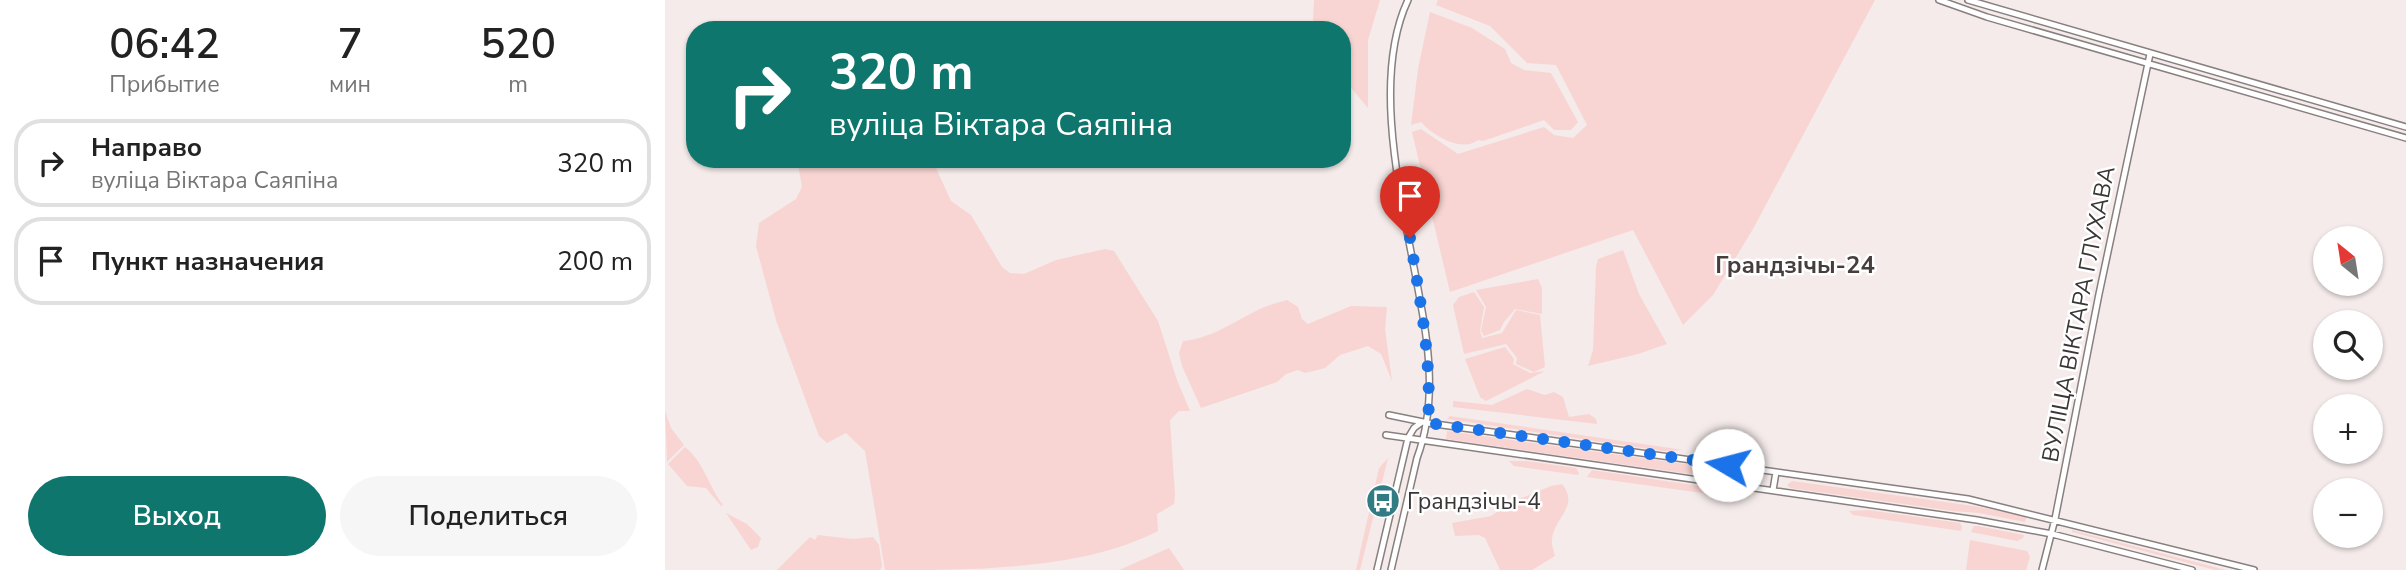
<!DOCTYPE html>
<html lang="ru">
<head>
<meta charset="utf-8">
<style>
	body { margin:0; font-family:"Nunito Sans",sans-serif; background:#f6f6f6; color:#222; height:100vh; display:flex; flex-direction:column; font-size:26px; white-space:nowrap }
	* { box-sizing:border-box; margin:0 }
	p { font-size:23px; color:#767676 }
	.icon { flex:none; width:38px; height:38px; fill:none; stroke:currentColor; stroke-width:2; stroke-linecap:round; stroke-linejoin:round }
	.map { position:relative; flex:1; overflow:hidden }
	.details { display:flex; flex-direction:column; background:#fff; width:665px }
	.details>* { flex:none }
	.hud { position:absolute; left:21px; top:21px; width:665px; height:147px; border-radius:28px; box-shadow:0 2px 5px #0004; background:#0f766e; color:#fff; overflow:hidden }
	.needle { width:46px; rotate:330deg }
	.fabs { position:absolute; left:1648px; top:226px; display:grid; gap:14px }
	.fabs a { display:grid; place-items:center; width:70px; height:70px; border-radius:50%; background:#fff; box-shadow:0 2px 5px #0004; font-size:35px }
	.pin { position:absolute; display:grid; place-items:center; width:60px; height:60px; color:#fff; margin:-72px -30px; border-radius:50% 50% 50% 0; rotate:-45deg; box-shadow:0 0 7px #0007 }
	.pin .icon { rotate:45deg }
	.me { position:absolute; width:77px; margin:-38px; rotate:278deg; stroke-linejoin:round; filter:drop-shadow(0 0 5px #0008) }
	.turn { display:flex; align-items:center; gap:24px; height:147px; padding:0 28px; font-size:32px }
	.turn .icon { width:91px; height:91px; stroke-width:2.5 }
	.turn b { display:block; font-size:49px; line-height:60px }
	.eta { display:flex; justify-content:space-evenly; align-items:center; height:119px; text-align:center }
	.eta b { font-size:42px; font-weight:600; line-height:49px }
	.action { display:flex; gap:14px; margin-top:auto; padding:14px 28px }
	.action a { flex:1; height:80px; border-radius:42px; background:#0f766e; color:#fff; font-size:28px; font-weight:600; line-height:80px; text-align:center }
	.action a+a { background:#f6f6f6; color:#222 }
	ul { padding:0; list-style:none }
	li { display:flex; align-items:center; gap:21px; height:88px; margin:0 14px 10px; padding:0 14px; border:4px solid #e0e0e0; border-radius:28px }
	li div { flex:1 }
	li b { display:block; font-size:26px }
	li em { font-style:normal }
	main { display:flex; flex:1; min-height:0 }
	.map>svg:first-child { display:block }
	.green { fill:#f8d5d2 }
	.lines { fill:none; stroke-linecap:round; stroke-linejoin:round }
	.minor-casing { stroke:#88807f; stroke-width:8 }
	.minor { stroke:#fff; stroke-width:5 }
	.route { stroke:#1a73e8; stroke-width:12; stroke-dasharray:0 21.6 }
	.labels { text-anchor:middle; stroke-width:5; stroke-linejoin:round; paint-order:stroke }
	.street-label { font-size:23px; fill:#393636; stroke:#fff }
	.poi-label { font-size:23px; fill:#393636; stroke:#fff; text-anchor:start }
	.neighbourhood-label { font-size:24px; font-weight:bold; fill:#453e3d; stroke:#fff }
</style>
</head>
<body>
<main>
<section class="details">
<div class="eta">
<div><b>06:42</b><p>Прибытие</p></div>
<div><b>7</b><p>мин</p></div>
<div><b>520</b><p>m</p></div>
</div>
<ul>
<li><svg class="icon" aria-label="right" viewBox="0 0 24 24"><path d="M7 20v-9h11M14 6l5 5-5 5"/></svg><div><b>Направо</b><p>вуліца Віктара Саяпіна</p></div><em>320 m</em></li>
<li><svg class="icon" aria-label="arrive" viewBox="0 0 24 24"><path d="M6 21V4h12l-3 4 3 4H6"/></svg><div><b>Пункт назначения</b></div><em>200 m</em></li>
</ul>
<div class="action"><a>Выход</a><a>Поделиться</a></div>
</section>
<div class="map">
<svg width="1741" height="570" viewBox="0 0 1741 570">
	<rect width="100%" height="100%" fill="#f4ebea"/>
	<!-- green -->
	<path class="green" d="M649 0H715L703 40V108L677 77V30H652L648 21Z
		M773 0H1210L1088 229 1048 295 1018 325 968 230 785 292 747 132 756 129 793 154 879 127 889 135 908 138 922 125 891 65 862 63 825 26 771 5Z
		M765 12 807 28 840 49 846 63 859 70 886 73 913 122 906 130H889L879 120 818 141 813 140C797 153 767 135 756 122L746 125 753 69Z
		M132 159H267L286 201 306 215 337 267 345 273 359 274 391 260 440 249 449 251 493 321 512 380 525 411H514L505 420 510 495 509 504 492 514 493 531C418 570 307 570 220 570L200 451 181 433 162 443 154 436 111 320 91 246 94 223 131 199 137 187Z
		M958 250 974 294 1002 344 973 354 923 366 928 350 931 267 933 259Z
		M873 279 877 288V314L850 309 839 322 835 330 819 336 816 331 821 307 811 290Z
		M809 292 819 307 815 331 817 338 837 333 851 310 875 315 880 367 869 372 851 364 852 358 841 344 799 354 788 305 794 297Z
		M622 300 633 307 637 319 643 324 686 306 722 307 720 329 727 381 716 354 703 346 675 355 660 368 640 373 633 370 621 374 612 382 536 408 517 366 514 353 518 341C546 339 570 321 595 309 603 305 613 303 622 300Z
		M840 347 849 359 848 364 865 373 880 371 821 401 815 397 800 359Z
		M862 389 880 395 889 392 898 397 904 417 924 414 931 419 932 424 788 407V401L827 405Z
		M0 411 6 428 19 445 2 462Z
		M785 416 1019 450 998 451 782 419Z
		M782 431 1085 473 1084 480 1018 473 781 439Z
		M20 447C39 462 44 487 58 505L56 506 41 488 22 486 3 464Z
		M723 458 695 570H691L714 468Z
		M844 461H862L911 468 914 473 913 475 849 466Z
		M927 470 1081 493V495L1073 498 922 477Z
		M1127 481 1309 506 1362 516 1360 522 1314 513 1288 511 1125 488 1122 485Z
		M897 484C915 506 889 518 887 539 886 544 889 552 890 556L867 570H835L820 538 814 535 790 536 787 523 826 516 845 503 886 486Z
		M1203 510 1295 523 1297 527 1296 531 1188 515 1184 511Z
		M61 513 82 524 96 538 93 547 86 550Z
		M1309 526H1313L1359 535 1358 538 1352 541 1306 532Z
		M1407 530 1561 570H1550L1407 532Z
		M153 535 188 539 208 537 214 545 217 566 215 570H112L145 537 150 540Z
		M1305 540 1362 551 1365 557 1361 570H1301Z
		M504 548 519 570H454Z"/>
	<g class="lines">
		<!-- minor casing -->
		<g class="minor-casing">
			<path id="minor" d="M1274 0 1322 17 1741 138
				M1303 0 1741 127
				M724 415 763 423 1303 499 1589 570
				M721 435 1312 520 1387 534 1527 570
				M1108 490 1111 472
				M712 570 743 438 749 428 757 422
				M726 570 752 458C771 407 765 351 755 300 740 212 704 83 743 0
				M1377 570 1390 519 1434 294 1485 54"/>
		</g>
		<!-- minor -->
		<use href="#minor" class="minor"/>
	</g>
	<g class="lines">
		<!-- route -->
		<path class="route" d="M745 238C755 300 767 360 763 423L1063 465"/>
	</g>
	<!-- icons -->
	<defs>
		<g id="bus-disc" transform="scale(1.75)"><circle r="9.5" fill="#327b82" stroke="#fff"/><path d="M-5-6H5V4H4V6H2V4H-2V6H-4V4H-5ZM-3.5-4V0h7V-4ZM-3.5 1.2v1.5H-2V1.2ZM2 1.2v1.5H3.5V1.2Z" fill="#fff"/></g>
	</defs>
	<g fill-rule="evenodd">
		<use href="#bus-disc" x="718" y="501"/>
	</g>
	<g class="labels">
		<!-- street labels -->
		<g class="street-label">
			<text transform="translate(1413 314) rotate(-79)" y="8">ВУЛІЦА ВІКТАРА ГЛУХАВА</text>
		</g>
		<!-- poi labels -->
		<g class="poi-label">
			<text x="742" y="509">Грандзічы-4</text>
		</g>
		<!-- neighbourhood labels -->
		<g class="neighbourhood-label">
			<text x="1130" y="273">Грандзічы-24</text>
		</g>
	</g>
</svg>
<div class="fabs">
<a><svg class="needle" viewBox="-14 -14 28 28"><path d="M0-13l5 13h-10z" fill="#e53935"/><path d="M0 13l5-13h-10z" fill="#767676"/></svg></a>
<a><svg class="icon" aria-label="search" viewBox="0 0 24 24"><circle cx="10" cy="10" r="6"/><path d="M15 15l6 6"/></svg></a>
<a>+</a>
<a>−</a>
</div>
<div class="pin" style="left:745px;top:238px;background:#d93025"><svg class="icon" aria-label="arrive" viewBox="0 0 24 24"><path d="M6 21V4h12l-3 4 3 4H6"/></svg></div>
<svg class="me" style="left:1063px;top:465px" viewBox="-20 -20 40 40"><circle r="19" fill="#fff"/><path d="M0-13L10 11 0 6-10 11z" fill="#1a73e8"/></svg>
<div class="hud">
<div class="turn"><svg class="icon" aria-label="right" viewBox="0 0 24 24"><path d="M7 20v-9h11M14 6l5 5-5 5"/></svg><div><b>320 m</b>вуліца Віктара Саяпіна</div></div>
</div>
</div>
</main>
</body>
</html>
